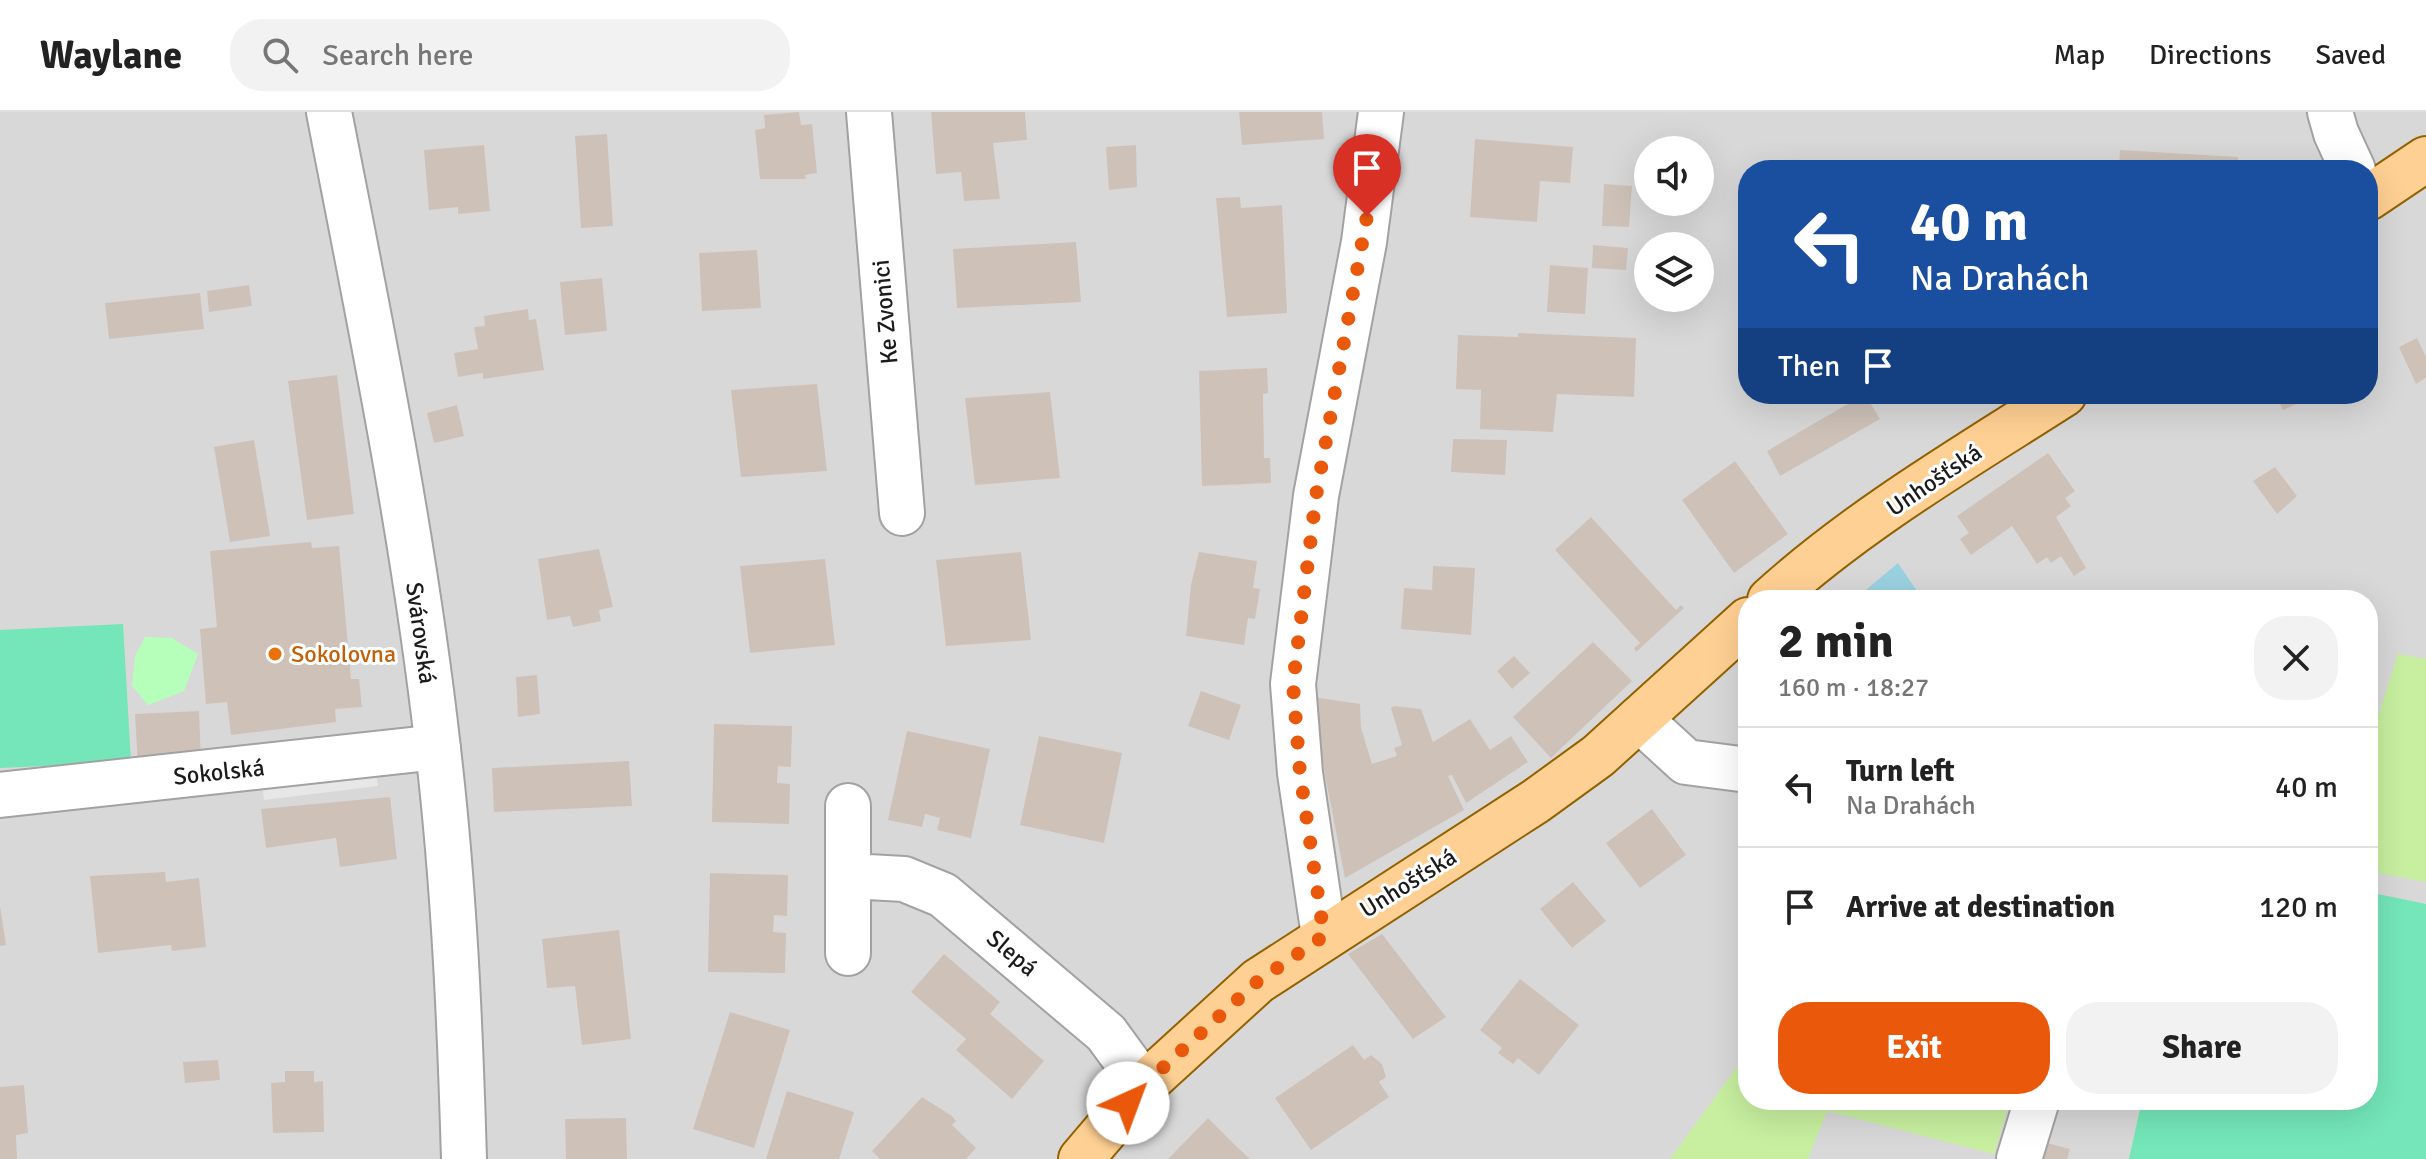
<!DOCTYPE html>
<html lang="en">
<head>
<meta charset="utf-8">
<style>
	body { margin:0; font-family:Signika,sans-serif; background:#f2f2f2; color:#222; height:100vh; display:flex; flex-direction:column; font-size:30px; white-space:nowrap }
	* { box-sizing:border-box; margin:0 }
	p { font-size:26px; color:#767676 }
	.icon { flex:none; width:44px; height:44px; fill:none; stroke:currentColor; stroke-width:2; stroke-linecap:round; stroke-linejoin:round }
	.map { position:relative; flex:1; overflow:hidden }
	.side { position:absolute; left:1738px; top:478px; width:640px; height:520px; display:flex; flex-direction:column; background:#fff; border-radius:32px; box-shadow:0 8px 32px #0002 }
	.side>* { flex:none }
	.top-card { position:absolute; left:1738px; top:48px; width:640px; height:244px; border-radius:32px; box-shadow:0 8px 32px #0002; background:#1a4fa0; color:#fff; overflow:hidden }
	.controls { position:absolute; left:1634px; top:24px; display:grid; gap:16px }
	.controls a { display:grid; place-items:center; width:80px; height:80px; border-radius:50%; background:#fff; box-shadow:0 8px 32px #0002; font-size:40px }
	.pin { position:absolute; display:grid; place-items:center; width:68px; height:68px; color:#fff; margin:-82px -34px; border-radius:50% 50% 50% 0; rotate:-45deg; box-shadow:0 0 8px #0007 }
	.pin .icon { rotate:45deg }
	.me { position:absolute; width:88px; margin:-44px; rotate:43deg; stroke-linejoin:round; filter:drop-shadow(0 0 6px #0008) }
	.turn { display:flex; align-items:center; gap:28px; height:168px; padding:0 40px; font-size:36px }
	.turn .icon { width:104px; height:104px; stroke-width:2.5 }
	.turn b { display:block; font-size:56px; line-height:68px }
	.then { display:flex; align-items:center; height:76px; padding:0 40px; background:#0003; gap:16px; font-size:30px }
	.round { display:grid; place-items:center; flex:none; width:84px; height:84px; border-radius:32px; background:#f2f2f2 }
	.summary { display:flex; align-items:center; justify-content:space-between; height:136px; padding:0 40px }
	h1 { font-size:48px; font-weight:700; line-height:60px }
	.primary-button { display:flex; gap:16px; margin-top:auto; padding:16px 40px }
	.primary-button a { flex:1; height:92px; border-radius:32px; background:#ea580c; color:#fff; font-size:32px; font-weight:700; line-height:92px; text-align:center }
	.primary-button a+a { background:#f2f2f2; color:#222 }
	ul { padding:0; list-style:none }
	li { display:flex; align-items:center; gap:24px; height:120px; padding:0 40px; border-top:2px solid #e0e0e0 }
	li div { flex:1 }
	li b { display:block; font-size:30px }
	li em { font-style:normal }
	header { display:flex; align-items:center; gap:48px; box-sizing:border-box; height:112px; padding:0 40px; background:#fff; border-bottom:2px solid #e0e0e0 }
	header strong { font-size:38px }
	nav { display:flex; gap:44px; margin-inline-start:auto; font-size:28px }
	.search { width:560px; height:72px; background:#f2f2f2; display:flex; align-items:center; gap:20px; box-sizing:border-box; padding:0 28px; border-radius:32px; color:#767676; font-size:30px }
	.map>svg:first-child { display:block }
	.residential { fill:#d9d8d8; fill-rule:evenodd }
	.grass { fill:#c7ef9f }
	.park { fill:#b6ffbb }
	.pitch { fill:#74e6b9 }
	.parking { fill:#e7e7e7 }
	.water { fill:#9ad1e1 }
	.building { fill:#cec2b8 }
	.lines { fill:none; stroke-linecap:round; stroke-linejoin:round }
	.minor-casing { stroke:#a2a2a2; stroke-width:48 }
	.major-casing { stroke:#926100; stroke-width:48 }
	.minor { stroke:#fff; stroke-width:44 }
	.major { stroke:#ffd093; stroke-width:44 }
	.route { stroke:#ea580c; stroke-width:14; stroke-dasharray:0 25.2 }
	.food-dot { fill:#e8710a; stroke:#fff; stroke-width:3 }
	.labels { text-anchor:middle; stroke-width:6; stroke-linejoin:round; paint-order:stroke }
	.street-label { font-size:24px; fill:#1b1b1b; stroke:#fff }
	.food-label { font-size:24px; fill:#c56008; stroke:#fff; text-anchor:start }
</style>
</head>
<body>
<header>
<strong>Waylane</strong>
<div class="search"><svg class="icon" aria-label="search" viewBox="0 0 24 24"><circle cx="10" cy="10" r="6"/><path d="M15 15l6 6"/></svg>Search here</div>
<nav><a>Map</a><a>Directions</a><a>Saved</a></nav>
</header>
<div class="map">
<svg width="2426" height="1047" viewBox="0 0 2426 1047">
	<rect width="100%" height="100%" fill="#eee9df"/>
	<!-- residential -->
	<path class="residential" d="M0 0H2426V1047H0ZM1648 38H1700V90H1648ZM1748 58H2368V282H1748ZM1648 134H1700V186H1648ZM1748 488H2368V988H1748Z"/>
	<!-- grass -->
	<path class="grass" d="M2398 542 2426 547V770L2368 759V635Z
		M1748 940V988H2010L1994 1042 1827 999 1808 1047H1670Z"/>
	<!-- park -->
	<path class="park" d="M145 525 172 526 198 542 184 579 148 593 132 574 135 544Z"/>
	<!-- pitch -->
	<path class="pitch" d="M123 512 131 650 0 656V518Z
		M2368 780 2426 792V1047H2129L2142 988H2368Z"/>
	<!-- parking -->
	<path class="parking" d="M373 641 378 674 264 688 260 656Z"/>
	<!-- water -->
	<path class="water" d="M1898 451 1923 488H1854Z"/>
	<!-- building -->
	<path class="building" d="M799 0 801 13 812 12 817 61 805 63 806 67H760L755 18 765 16 764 3Z
		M931 0H1025L1027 28 993 31 1000 87 964 89 961 60 936 62Z
		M1239 0H1322L1324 27 1242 33Z
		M607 22 613 114 581 116 575 24Z
		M1475 27 1573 35 1570 71 1540 69 1537 110 1470 105Z
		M484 33 490 99 458 102V95L429 98 424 38Z
		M1136 33 1137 75 1109 78 1106 35Z
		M2120 38 2238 45 2237 58H2119Z
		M1604 72 1632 74 1629 115 1602 114Z
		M1240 85 1241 96 1282 93 1287 201 1227 205 1216 86Z
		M1076 130 1081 190 957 196 953 137Z
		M1593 133 1628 136 1626 158 1592 156Z
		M757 138 761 196 702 199 699 141Z
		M1550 153 1588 156 1585 202 1547 200Z
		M602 166 607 219 565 223 560 170Z
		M249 173 252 194 209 200 207 179Z
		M200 181 204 217 109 227 105 191Z
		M528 197 529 208 536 207 544 258 483 267V261L458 265 454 241 478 237 474 215 485 214 484 204Z
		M1518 221 1636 226 1634 285 1557 282 1553 320 1480 317 1481 278 1456 277 1458 223 1518 225Z
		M2417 226 2426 245V266L2416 272 2399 235Z
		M1267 256 1268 281 1263 282 1264 346H1270L1271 371 1202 374 1199 259Z
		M337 263 354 402 307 408 288 269Z
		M817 272 827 359 741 365 731 278Z
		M1050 280 1060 366 975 373 965 286Z
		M1865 282 1880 307 1780 364 1767 339Z
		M2275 282H2318L2283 298Z
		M457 293 464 324 434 331 427 301Z
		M1453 327 1507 328 1505 363 1451 360Z
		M254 328 270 424 230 430 214 335Z
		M2048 341 2075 379 2065 386 2071 394 2056 405 2086 456 2074 464 2061 444 2051 451 2047 445 2037 452 2012 414 1971 443 1960 427 1969 421 1957 404Z
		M1735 349 1788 422 1734 461 1682 388Z
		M2275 355 2297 384 2277 402 2253 369Z
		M1591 405 1676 498 1681 493 1684 496 1636 540 1634 536 1640 531 1555 438Z
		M311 430 312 436 339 434 351 567H359L362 595 335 597 336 610 231 623 227 590 206 592 200 517 217 515 210 439Z
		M599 437 613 495 599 498 601 509 573 515 570 504 547 508 538 447Z
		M1021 440 1031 528 946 534 936 448Z
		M1199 440 1257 449 1253 476 1260 477 1255 507 1248 506 1244 533 1186 524 1191 473Z
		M825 447 835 533 750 541 740 454Z
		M1433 454 1475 456 1471 523 1401 517 1404 476 1432 478Z
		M1593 530 1632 569 1551 646 1513 605Z
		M1514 544 1530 561 1512 577 1497 559Z
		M537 563 540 602 518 605 516 565Z
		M1201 579 1241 593 1229 628 1188 614Z
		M1313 585 1360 592 1361 616 1372 652 1397 644 1394 636 1402 633 1391 596 1394 594 1421 597 1433 630 1470 607 1490 638 1511 624 1528 650 1466 691 1452 663 1448 664 1464 698 1345 766 1316 617Z
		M199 599 201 651 138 654 135 602Z
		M714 612 792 614 791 655 778 654 777 671 790 672 789 712 712 710Z
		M907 619 990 637 971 726 937 718 940 706 925 702 922 715 888 708Z
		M1039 624 1122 641 1104 731 1020 713Z
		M629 649 632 694 494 700 492 656Z
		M390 685 397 747 340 755 336 726 266 736 261 697Z
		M1652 697 1686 743 1640 776 1606 731Z
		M165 760 166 770 199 766 206 835 172 839 171 833 98 841 90 764Z
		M710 761 788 763 787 804 774 803 773 820 786 821 785 861 708 860Z
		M1573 770 1606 809 1572 836 1540 797Z
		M0 794 6 833 0 834Z
		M619 818 631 927 582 933 575 874 547 876 542 827Z
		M1382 822 1446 905 1413 927 1348 842Z
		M944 842 1000 890 990 902 1044 949 1012 987 956 938 966 927 911 880Z
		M1520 867 1579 913 1539 963 1518 946 1513 952 1498 941 1502 936 1480 918Z
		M730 900 790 918 754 1036 693 1017Z
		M1353 933 1364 948 1371 943 1382 952 1386 965 1379 970 1389 985 1311 1038 1275 986Z
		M218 948 220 968 185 971 183 950Z
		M285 959H314V970L323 969 324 1020 273 1021 271 971 285 970Z
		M24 973 28 1021 16 1023 17 1047H0V975Z
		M787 979 854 1000 839 1047H766Z
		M922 985 952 1004 956 1009 952 1013 976 1036 966 1047H880L872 1039Z
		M626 1006 627 1047H566L565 1007Z
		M1208 1006 1239 1037 1250 1047H1168Z
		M2043 1030 2070 1037 2067 1047H2039Z"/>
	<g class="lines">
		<!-- minor casing -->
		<g class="minor-casing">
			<path id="minor" d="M329 0C370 211 414 423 438 637 454 774 460 910 464 1047
				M869 0 902 401
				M2330 0 2336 21 2353 58
				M1639 607 1686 650 1748 658
				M0 683 438 635
				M848 694V841
				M850 764 904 767 943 783 1106 921 1144 973
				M1324 824 1300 661 1293 572 1316 384 1364 130 1381 0
				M2019 1047 2037 988"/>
		</g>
		<!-- major casing -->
		<g class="major-casing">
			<path id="major" d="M2368 86 2426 47
				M1770 488C1858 408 1964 346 2064 282
				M1081 1047 1144 973 1258 869 1536 689 1598 644 1748 508"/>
		</g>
		<!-- minor -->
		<use href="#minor" class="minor"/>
		<!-- major -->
		<use href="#major" class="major"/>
	</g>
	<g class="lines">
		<!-- route -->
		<path class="route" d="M1128 991 1144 973 1258 869 1324 824 1300 661 1293 572 1316 384 1367 104"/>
	</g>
	<!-- markers -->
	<circle class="food-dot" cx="275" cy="542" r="8"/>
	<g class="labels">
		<!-- street labels -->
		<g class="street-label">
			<text transform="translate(885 200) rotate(-95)" y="8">Ke Zvonici</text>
			<text transform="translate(1934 368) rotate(-34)" y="8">Unhošťská</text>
			<text transform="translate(421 521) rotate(82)" y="8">Svárovská</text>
			<text transform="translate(219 660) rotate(-6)" y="8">Sokolská</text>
			<text transform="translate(1408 771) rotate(-32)" y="8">Unhošťská</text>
			<text transform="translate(1012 841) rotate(40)" y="8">Slepá</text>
		</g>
		<!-- food labels -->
		<g class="food-label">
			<text x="291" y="550">Sokolovna</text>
		</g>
	</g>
</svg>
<div class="controls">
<a><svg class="icon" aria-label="sound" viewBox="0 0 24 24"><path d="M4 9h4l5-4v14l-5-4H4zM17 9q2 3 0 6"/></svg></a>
<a><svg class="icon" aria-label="layers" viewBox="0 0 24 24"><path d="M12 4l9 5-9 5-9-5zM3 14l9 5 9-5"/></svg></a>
</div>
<div class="pin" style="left:1367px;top:104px;background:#d93025"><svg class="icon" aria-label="arrive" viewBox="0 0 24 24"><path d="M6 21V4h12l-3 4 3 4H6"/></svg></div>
<svg class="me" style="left:1128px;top:991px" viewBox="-20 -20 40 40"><circle r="19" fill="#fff"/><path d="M0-13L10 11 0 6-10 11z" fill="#ea580c"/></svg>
<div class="top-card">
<div class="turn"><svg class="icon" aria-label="left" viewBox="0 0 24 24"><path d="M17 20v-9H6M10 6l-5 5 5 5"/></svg><div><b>40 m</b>Na Drahách</div></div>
<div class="then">Then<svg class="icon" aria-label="arrive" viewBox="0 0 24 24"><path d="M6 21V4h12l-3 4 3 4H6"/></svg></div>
</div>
<section class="side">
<div class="summary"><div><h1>2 min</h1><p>160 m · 18:27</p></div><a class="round"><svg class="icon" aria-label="close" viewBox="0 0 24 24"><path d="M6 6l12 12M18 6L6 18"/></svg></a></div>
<ul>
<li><svg class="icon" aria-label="left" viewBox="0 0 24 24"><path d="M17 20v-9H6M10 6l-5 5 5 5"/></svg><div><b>Turn left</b><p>Na Drahách</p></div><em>40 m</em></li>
<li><svg class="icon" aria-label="arrive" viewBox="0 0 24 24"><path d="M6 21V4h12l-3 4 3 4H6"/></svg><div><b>Arrive at destination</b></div><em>120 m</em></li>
</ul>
<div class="primary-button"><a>Exit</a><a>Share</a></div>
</section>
</div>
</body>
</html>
